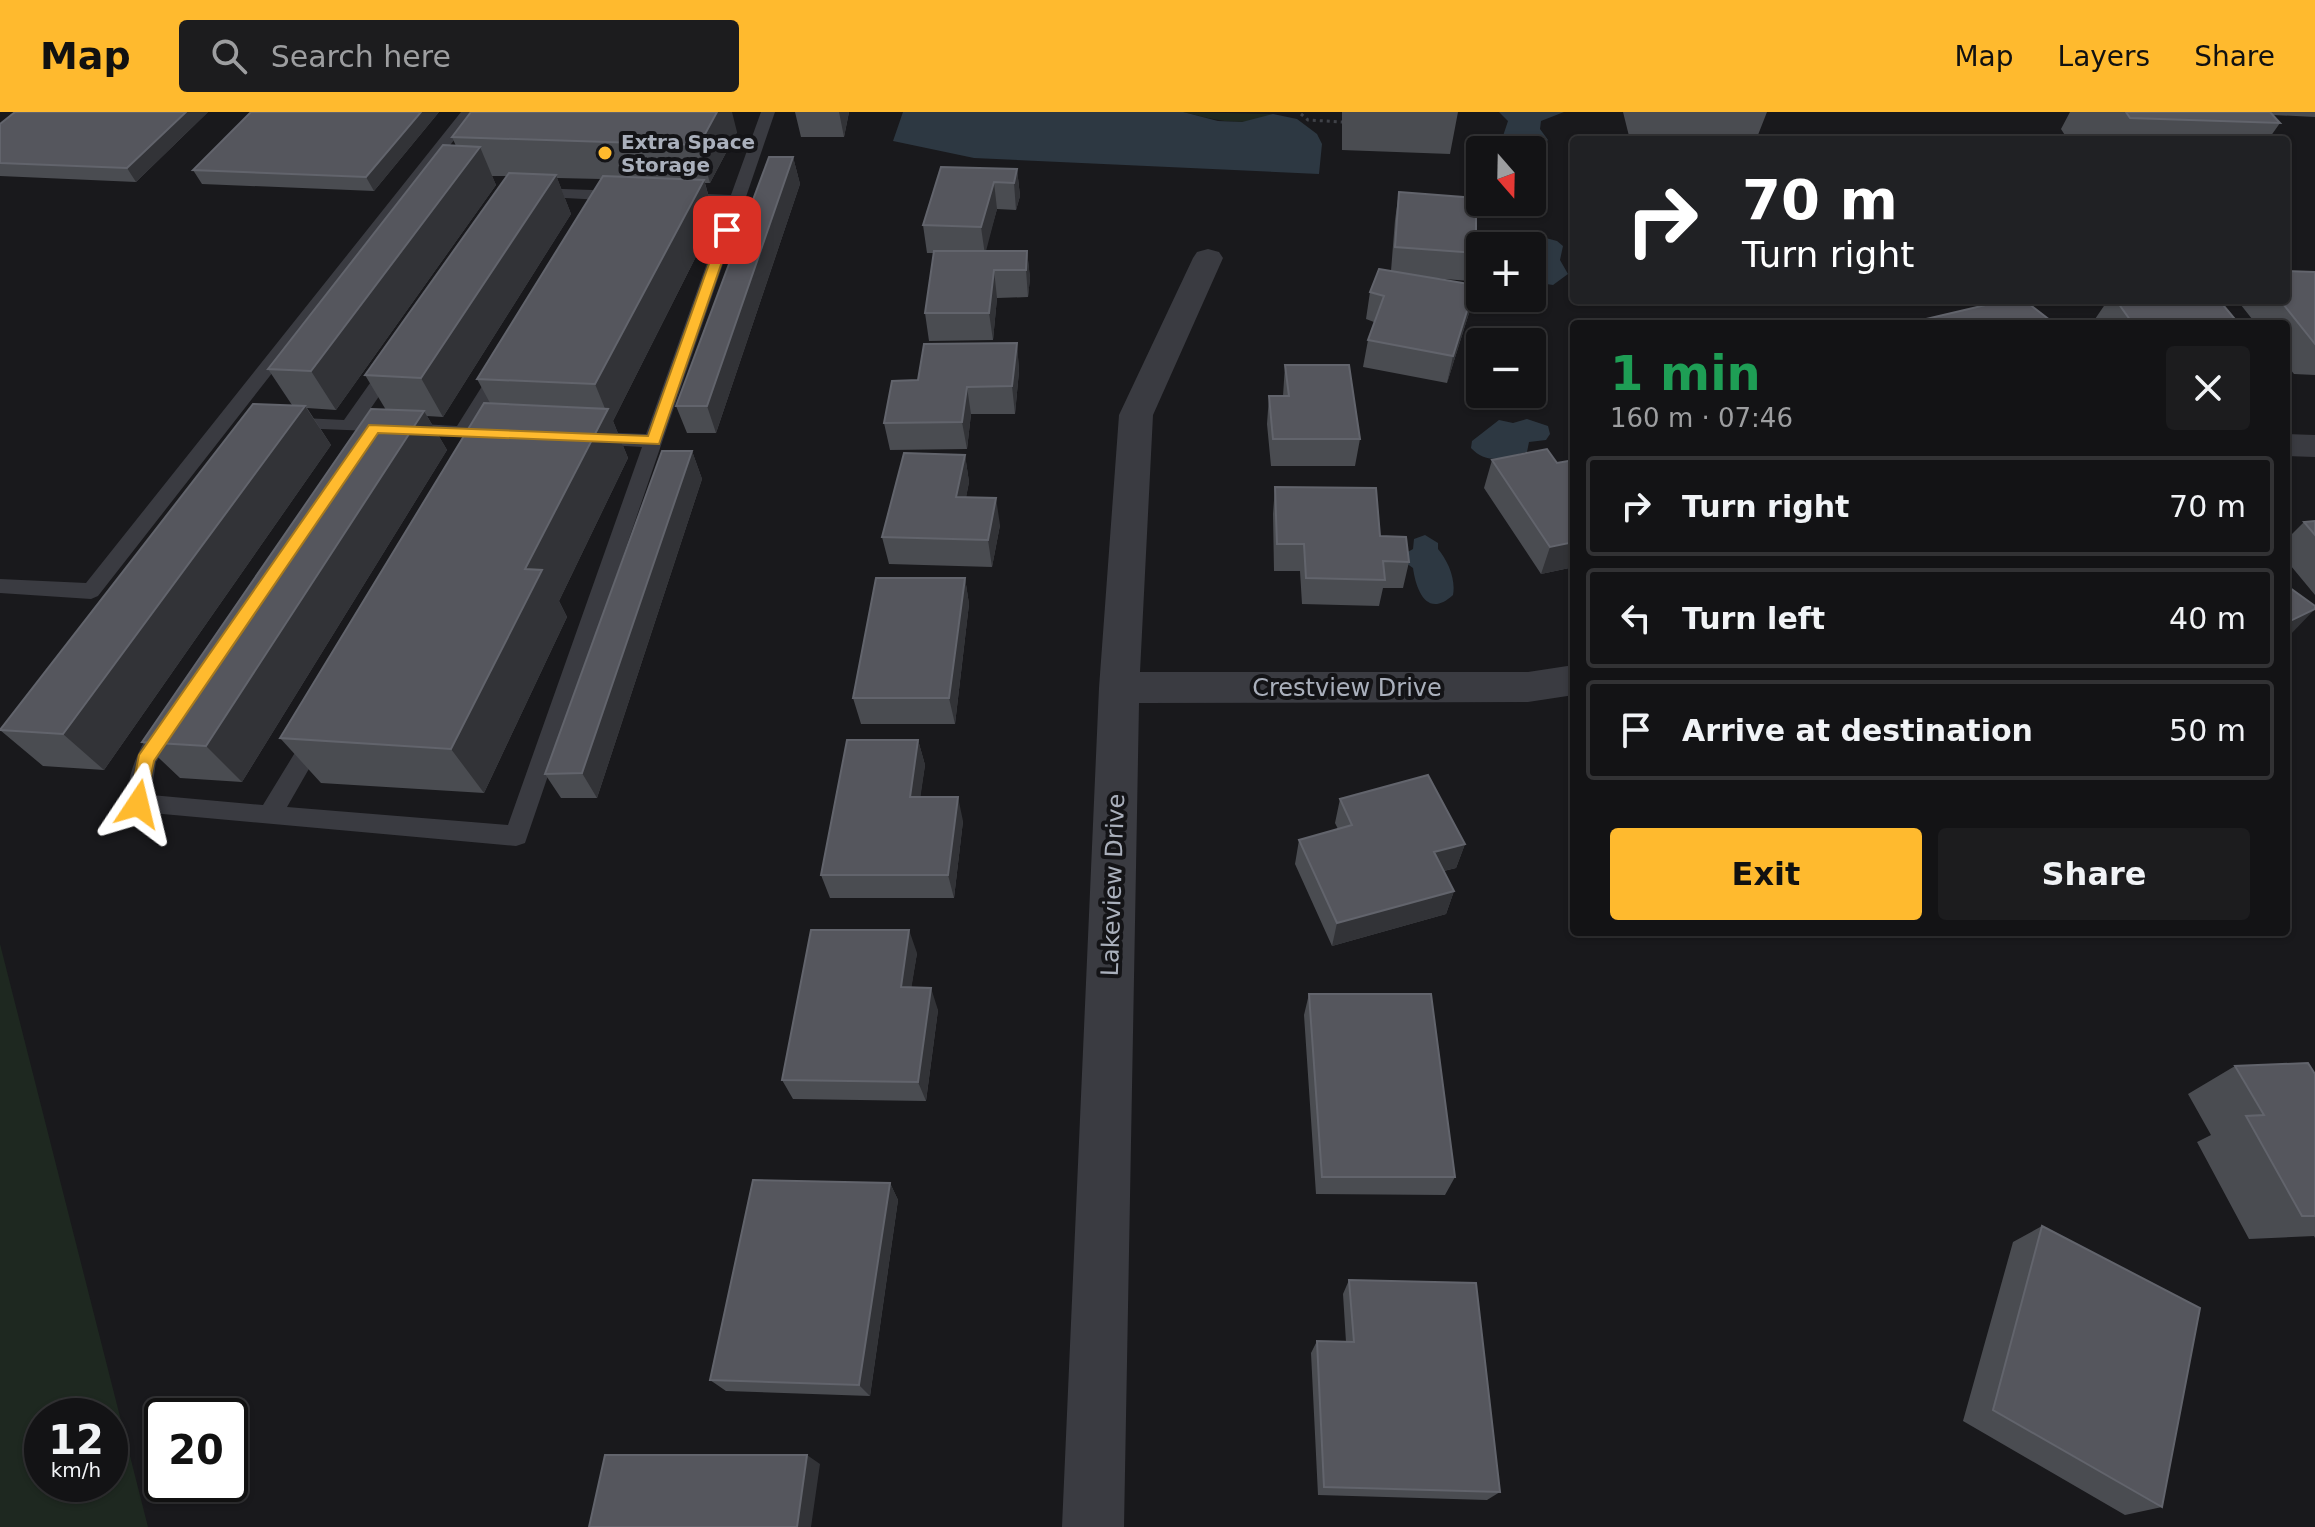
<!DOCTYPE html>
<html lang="en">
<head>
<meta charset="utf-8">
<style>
	body { margin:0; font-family:"DejaVu Sans",sans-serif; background:#1c1c1e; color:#f1f3f6; height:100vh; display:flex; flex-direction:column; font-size:30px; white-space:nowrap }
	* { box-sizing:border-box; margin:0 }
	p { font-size:26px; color:#9d9ea0 }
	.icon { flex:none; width:44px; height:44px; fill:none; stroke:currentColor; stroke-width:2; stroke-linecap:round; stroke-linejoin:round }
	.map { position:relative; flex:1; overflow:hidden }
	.side { position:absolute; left:1570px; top:208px; width:720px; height:616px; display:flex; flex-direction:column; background:#131315; border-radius:8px; box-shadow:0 2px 6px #0004,0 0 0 2px #323234 }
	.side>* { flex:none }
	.top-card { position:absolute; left:1570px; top:24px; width:720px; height:168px; border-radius:8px; box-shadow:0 2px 6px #0004,0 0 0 2px #323234; background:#202124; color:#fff; overflow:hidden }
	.needle { width:52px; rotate:160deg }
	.fabs { position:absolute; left:1466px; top:24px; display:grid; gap:16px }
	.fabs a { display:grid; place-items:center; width:80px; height:80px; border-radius:8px; background:#131315; box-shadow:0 2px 6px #0004,0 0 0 2px #323234; font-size:40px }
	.speed { position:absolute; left:24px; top:1286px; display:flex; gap:16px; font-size:40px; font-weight:700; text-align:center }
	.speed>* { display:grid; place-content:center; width:104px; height:104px; border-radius:50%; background:#131315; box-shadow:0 2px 6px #0004,0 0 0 2px #323234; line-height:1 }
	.speed small { font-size:20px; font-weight:400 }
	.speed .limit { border:4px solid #111; border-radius:12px; background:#fff; color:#111 }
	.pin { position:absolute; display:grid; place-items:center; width:68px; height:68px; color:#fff; margin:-34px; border-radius:16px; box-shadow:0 4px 12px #0006 }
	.me { position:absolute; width:88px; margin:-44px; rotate:10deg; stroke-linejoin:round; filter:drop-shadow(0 0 6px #0008) }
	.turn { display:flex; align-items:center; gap:28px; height:168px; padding:0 40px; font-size:36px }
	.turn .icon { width:104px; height:104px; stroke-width:2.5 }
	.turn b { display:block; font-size:56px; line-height:68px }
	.round { display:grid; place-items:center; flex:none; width:84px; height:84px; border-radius:8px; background:#1c1c1e }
	.headline { display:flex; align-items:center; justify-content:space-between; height:136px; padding:0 40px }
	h1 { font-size:48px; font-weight:700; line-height:60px; color:#1e9e55 }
	.cta { display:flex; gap:16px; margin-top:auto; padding:16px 40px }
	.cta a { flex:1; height:92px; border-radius:8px; background:#ffba2e; color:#111; font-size:32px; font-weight:700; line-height:92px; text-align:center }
	.cta a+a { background:#1c1c1e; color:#f1f3f6 }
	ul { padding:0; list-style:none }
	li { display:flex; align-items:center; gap:24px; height:100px; margin:0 16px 12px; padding:0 24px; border:4px solid #323234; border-radius:8px }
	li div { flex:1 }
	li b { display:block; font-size:30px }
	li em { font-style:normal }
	header { display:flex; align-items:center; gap:48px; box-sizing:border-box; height:112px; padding:0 40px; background:#ffba2e; color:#111 }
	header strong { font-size:38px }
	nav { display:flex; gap:44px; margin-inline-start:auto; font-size:28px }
	.search { width:560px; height:72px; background:#1c1c1e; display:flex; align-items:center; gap:20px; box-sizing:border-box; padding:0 28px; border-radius:8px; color:#9d9ea0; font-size:30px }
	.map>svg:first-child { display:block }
	.green { fill:#1e2820; fill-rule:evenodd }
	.water { fill:#2d3842 }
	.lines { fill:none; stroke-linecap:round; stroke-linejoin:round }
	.path { stroke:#404248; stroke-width:3; stroke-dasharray:3 4; stroke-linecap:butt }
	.service { fill:#3a3b41; fill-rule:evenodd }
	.minor { fill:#3a3b41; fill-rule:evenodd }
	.wall { fill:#4a4c51 }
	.shaded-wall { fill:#323337 }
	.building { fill:#55565d; stroke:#62646c; stroke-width:2 }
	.route { fill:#ffba2e; stroke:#a6791e; stroke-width:2 }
	.poi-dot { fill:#ffba2e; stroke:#141417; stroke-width:3 }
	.labels { text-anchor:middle; stroke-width:8; stroke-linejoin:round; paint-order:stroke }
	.far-poi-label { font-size:20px; font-weight:bold; fill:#aab0bc; stroke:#141417; text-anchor:start }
	.street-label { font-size:24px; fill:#aab0bc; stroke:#141417 }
</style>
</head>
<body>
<header>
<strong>Map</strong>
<div class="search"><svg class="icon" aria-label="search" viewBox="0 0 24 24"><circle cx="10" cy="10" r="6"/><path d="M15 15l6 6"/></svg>Search here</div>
<nav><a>Map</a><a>Layers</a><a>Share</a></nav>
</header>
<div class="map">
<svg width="2315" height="1415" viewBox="0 0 2315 1415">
	<rect width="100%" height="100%" fill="#19191c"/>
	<!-- green -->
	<path class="green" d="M1183 0 1273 2C1245 17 1211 7 1183 0Z
		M0 832 148 1415H0ZM42 1304H110V1372H42Z"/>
	<!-- water -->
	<path class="water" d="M903 0H1183L1218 9 1242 10 1273 2 1297 7 1317 22 1322 32 1319 62 974 46 893 29Z
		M1499 0H1564L1541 9 1540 17 1548 28C1535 42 1515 37 1503 24L1508 9Z
		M1542 125 1557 129 1563 134 1560 148 1568 162 1553 173 1540 171 1532 162 1531 131Z
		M1527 307 1548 314 1550 322 1546 328 1529 330 1527 340C1507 344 1489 355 1471 336L1472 329 1499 308 1513 311Z
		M1425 423 1438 431V437C1448 449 1456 467 1453 483 1427 507 1416 478 1413 456L1406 451V441L1413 437 1414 427Z"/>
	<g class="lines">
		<!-- path -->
		<path class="path" d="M1301 2 1308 8 1342 10"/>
		<!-- service -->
		<path class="service" d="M461 0H476L98 484 91 487 0 481V467L86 471Z
			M761 0H775L525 731 516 734 130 699C118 676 149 597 178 607L181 613 156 650 151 683 263 693 310 616 318 613 326 616 329 622 287 695 508 713 642 335 591 332 582 326 591 320 646 322 728 92 678 91 670 86 678 81 731 83Z
			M534 76 621 79 629 84 621 89 528 84 526 81Z
			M393 246 402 251 362 309 371 311 373 315 371 319 296 316 294 312 303 306 344 308 387 247Z
			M502 250 511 256 475 315 505 318 507 322 505 326 403 323 394 317 403 311 457 314 496 252Z"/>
		<!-- minor -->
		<path class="minor" d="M1208 137 1219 140 1223 146 1153 303 1140 560H1528L1574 553V583L1528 590 1139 591 1124 1415H1062L1099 576 1119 303 1193 146 1197 140Z
			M2286 322 2315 323V345L2286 344Z"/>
	</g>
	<!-- wall -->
	<path class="wall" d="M208 0 136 70 0 64V12Z
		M439 0 374 79 202 72 193 58Z
		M795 0H849L844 25H801Z
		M1342 0H1458L1450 42 1342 38Z
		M1623 0H1767L1756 28H1630Z
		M2070 0H2315V5L2273 3 2280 11 2268 28H2068L2061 17Z
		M737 20 710 71H705L715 107 613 309 628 346 559 489 567 505 484 681 321 671 280 626 490 291 477 267 601 67 557 66 571 102 443 305 427 304 447 338 242 670 180 666 142 630 386 298 365 263 507 64H492L496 73 336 298 307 296 331 333 104 658 43 654 0 618 292 293 268 257 456 34 452 25Z
		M793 45 800 72 716 321H687L676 294Z
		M941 55 1017 57 1020 84 1016 98 997 97 985 139H1027L1030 166 1028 185 997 186 993 228 929 229 925 201 934 141H927L923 113Z
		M1399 80 1476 141 1470 169 1431 166 1475 173 1469 201 1447 271 1363 255 1368 228 1374 210 1366 207 1370 180 1391 159 1395 108Z
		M2315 160V263L2294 262 2286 252V212H2256L2237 188H2286Z
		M2108 188H2219L2239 212H2094L2093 210Z
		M1017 231 1019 259 1015 302H971L967 337 890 338 884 311 918 268Z
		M1285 253 1360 327 1355 354H1271L1267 312 1269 284H1283Z
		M692 339 702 367 597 686H561L545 662Z
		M965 343 969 370 966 385 1000 413 992 455 889 452 882 425Z
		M1492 348 1557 351 1574 455 1541 462 1484 376Z
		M1275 375 1380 424 1409 450 1403 476H1383L1379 494 1302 492 1300 459H1274L1273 402Z
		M2315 409V483L2286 448V428L2304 410Z
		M965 466 969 492 955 612H861L853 586Z
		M918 628 925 653 920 685 963 709 954 786H830L821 763Z
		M1340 687 1465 732 1456 756 1444 759 1454 779 1446 802 1332 834 1295 752 1299 728 1338 717 1335 711Z
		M917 841 911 876 938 898 926 989 793 987 782 968Z
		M1309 882 1455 1065 1445 1083 1316 1082 1304 903Z
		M2235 954 2315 962V1126L2314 1124 2249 1127 2197 1030 2211 1023 2188 982Z
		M890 1071 898 1088 870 1284 726 1279 710 1268Z
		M2042 1114 2162 1395 2125 1403 1963 1309 2013 1130Z
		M1349 1168 1500 1380 1487 1388 1318 1383 1311 1241 1317 1229 1346 1230 1343 1182Z"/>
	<!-- shaded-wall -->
	<path class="shaded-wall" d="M186 0H208L136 70 127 56Z
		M421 0H439L374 79 366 65Z
		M717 0H732L737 20 710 71 699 33Z
		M839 0H849L844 25Z
		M480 35 496 73 336 298 311 259Z
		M793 45 800 72 716 321 707 294Z
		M1017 57 1020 84 1016 98 1014 71Z
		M556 63 571 102 443 305 421 266Z
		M704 68 715 107 613 309 628 346 559 489 567 505 484 681 451 637 525 457 606 299 595 272Z
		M994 70 997 97 985 143 981 115Z
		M1027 139 1030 166 1028 185 1026 158Z
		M994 158 997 186 993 228 989 201Z
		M1475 173 1469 201 1447 271 1453 244Z
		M1017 231 1019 259 1015 302 1012 274Z
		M967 275 971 302 967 337 962 310Z
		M305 294 331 333 104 658 63 622Z
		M424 299 447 338 242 670 206 634Z
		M692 339 702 367 597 686 582 661Z
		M965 343 969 370 961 412 956 385Z
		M996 386 1000 413 992 455 988 428Z
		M1574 430V455L1541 462 1550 435Z
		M965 466 969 492 955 612 949 586Z
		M2315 497 2290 523 2286 524V511Z
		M918 628 925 653 917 709 910 685Z
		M958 685 963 709 954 786 948 763Z
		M1465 732 1456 756 1426 763 1434 740Z
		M1454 779 1446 802 1332 834 1337 811Z
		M909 818 917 841 908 897 901 875Z
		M931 876 938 898 926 989 918 970Z
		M890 1071 898 1088 870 1284 859 1273Z
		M807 1343 820 1352 811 1415H797Z"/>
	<!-- building -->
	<path class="building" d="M15 0H186L127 56 0 51V12Z
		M251 0H421L366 65 193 58Z
		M471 0H717L699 33 452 25Z
		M2126 0H2270L2280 11 2130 6Z
		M443 33 480 35 311 259 268 257Z
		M769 45H793L707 294H676Z
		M941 55 1017 57 1014 71 994 70 981 115 923 113Z
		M509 61 556 63 421 266 365 263Z
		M603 64 704 68 595 272 477 267Z
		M1399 80 1476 86V141L1395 135Z
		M934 139H1027L1026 158H994L989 201H925Z
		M1379 157 1475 173 1453 244 1368 228 1384 184 1370 180Z
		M2286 159 2315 160V232L2280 188H2286Z
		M2007 188H2024L2055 212H1932L1926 207Z
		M2116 188H2219L2239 212H2133Z
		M1017 231 1012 274 967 275 962 310 884 311 892 269 918 268 924 232Z
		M1285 253H1349L1360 327H1273L1269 284H1289Z
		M484 291 608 297 525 457 542 458 451 637 280 626Z
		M253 292 305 294 63 622 0 618Z
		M371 297 424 299 206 634 142 630Z
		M1547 337 1557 351 1574 348V430L1550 435 1492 348Z
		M662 339H692L582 661 545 662Z
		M904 341 965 343 956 385 996 386 988 428 882 425Z
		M1275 375 1376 376 1380 424 1406 425 1409 450 1383 449 1385 468 1306 466 1304 432H1277Z
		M2315 409V423L2304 410Z
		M876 466H965L949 586H853Z
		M2286 473 2315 494V497L2286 511Z
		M847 628H918L910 685H958L948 763H821Z
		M1428 663 1465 732 1434 740 1454 779 1337 811 1299 728 1352 713 1340 687Z
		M811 818H909L901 875 931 876 918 970 782 968Z
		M1309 882H1431L1455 1065H1322Z
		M2308 951 2315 962V1104H2302L2246 1004 2264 1003 2235 954Z
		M753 1068 890 1071 859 1273 710 1268Z
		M2042 1114 2200 1196 2162 1395 1993 1298Z
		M1349 1168 1476 1171 1500 1380 1324 1375 1317 1229 1354 1230Z
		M605 1343H807L797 1415H589Z"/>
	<!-- route -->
	<path class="route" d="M727 115 733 118 659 332 378 321 154 649 144 697H131L129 692 139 643 369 313 648 324 721 118Z"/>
	<!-- markers -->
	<circle class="poi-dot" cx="605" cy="41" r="8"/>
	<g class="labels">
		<!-- far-poi labels -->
		<g class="far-poi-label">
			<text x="621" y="37">Extra Space<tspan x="621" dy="23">Storage</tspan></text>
		</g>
		<!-- street labels -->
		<g class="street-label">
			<text x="1347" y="584">Crestview Drive</text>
			<text transform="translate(1113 773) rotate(-88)" y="8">Lakeview Drive</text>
		</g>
	</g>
</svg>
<div class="fabs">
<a><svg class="needle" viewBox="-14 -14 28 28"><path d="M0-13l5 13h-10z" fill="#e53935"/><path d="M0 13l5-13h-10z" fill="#9d9ea0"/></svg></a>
<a>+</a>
<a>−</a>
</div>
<div class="speed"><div>12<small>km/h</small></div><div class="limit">20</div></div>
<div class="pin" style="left:727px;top:118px;background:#d93025"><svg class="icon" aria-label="arrive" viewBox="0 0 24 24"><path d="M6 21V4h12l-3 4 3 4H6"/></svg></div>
<svg class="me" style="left:138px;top:692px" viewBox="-20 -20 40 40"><path d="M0-17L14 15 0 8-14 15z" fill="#ffba2e" stroke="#fff" stroke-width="4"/></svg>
<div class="top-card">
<div class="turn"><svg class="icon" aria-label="right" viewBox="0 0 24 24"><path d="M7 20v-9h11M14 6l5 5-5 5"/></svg><div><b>70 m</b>Turn right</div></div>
</div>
<section class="side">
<div class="headline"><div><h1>1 min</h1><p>160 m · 07:46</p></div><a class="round"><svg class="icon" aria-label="close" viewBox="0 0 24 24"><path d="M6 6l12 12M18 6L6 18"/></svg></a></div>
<ul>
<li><svg class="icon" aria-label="right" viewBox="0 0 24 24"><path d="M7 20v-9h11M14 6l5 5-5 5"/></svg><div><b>Turn right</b></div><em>70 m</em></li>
<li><svg class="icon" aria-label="left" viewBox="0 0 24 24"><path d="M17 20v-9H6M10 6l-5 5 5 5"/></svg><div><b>Turn left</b></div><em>40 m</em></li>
<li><svg class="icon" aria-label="arrive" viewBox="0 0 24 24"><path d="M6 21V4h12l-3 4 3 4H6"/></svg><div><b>Arrive at destination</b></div><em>50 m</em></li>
</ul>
<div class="cta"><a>Exit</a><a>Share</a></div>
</section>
</div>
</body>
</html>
